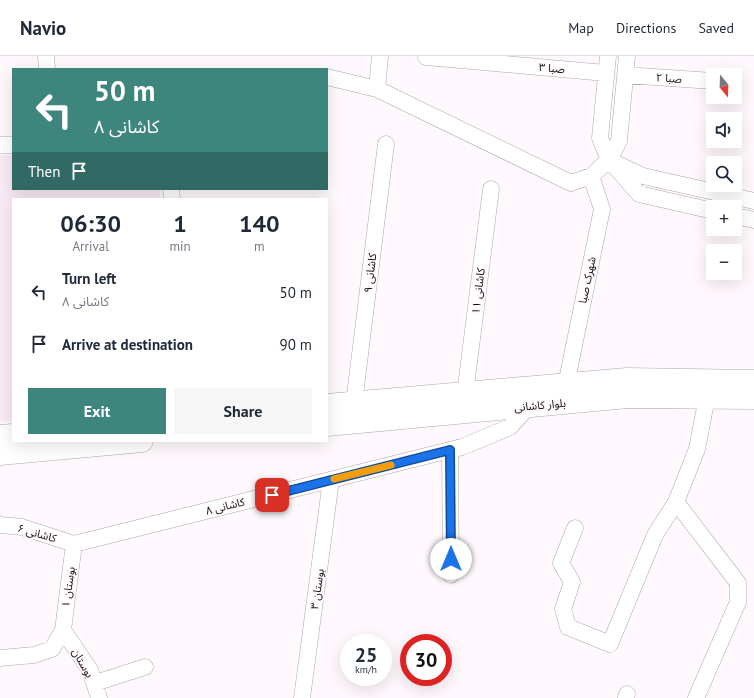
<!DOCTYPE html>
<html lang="en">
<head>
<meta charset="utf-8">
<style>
	body { margin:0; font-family:"PT Sans","Noto Sans Arabic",sans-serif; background:#f6f6f7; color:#1f2937; height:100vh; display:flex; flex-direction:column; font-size:15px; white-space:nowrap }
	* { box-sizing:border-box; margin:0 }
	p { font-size:13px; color:#747a83 }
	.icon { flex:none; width:22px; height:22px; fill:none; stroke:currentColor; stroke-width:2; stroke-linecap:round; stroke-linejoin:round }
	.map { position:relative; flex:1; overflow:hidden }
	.details { position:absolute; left:12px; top:142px; width:316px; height:244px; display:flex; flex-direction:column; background:#fff; border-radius:0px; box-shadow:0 4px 16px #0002 }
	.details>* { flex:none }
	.guide { position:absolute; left:12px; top:12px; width:316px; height:122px; border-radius:0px; box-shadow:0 4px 16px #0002; background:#3e857e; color:#fff; overflow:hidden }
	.needle { width:26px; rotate:161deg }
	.controls { position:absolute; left:706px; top:12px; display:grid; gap:8px }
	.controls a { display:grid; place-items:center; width:36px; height:36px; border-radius:0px; background:#fff; box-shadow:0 4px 16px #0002; font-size:20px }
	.speed { position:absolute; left:340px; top:578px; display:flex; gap:8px; font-size:20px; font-weight:700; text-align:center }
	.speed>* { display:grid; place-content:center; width:52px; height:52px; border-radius:50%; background:#fff; box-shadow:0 4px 16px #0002; line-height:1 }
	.speed small { font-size:10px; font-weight:400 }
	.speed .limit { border:6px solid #d22; background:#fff; color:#111 }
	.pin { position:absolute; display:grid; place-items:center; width:34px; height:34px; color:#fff; margin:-17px; border-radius:8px; box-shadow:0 2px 6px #0006 }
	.me { position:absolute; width:44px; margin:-22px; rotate:0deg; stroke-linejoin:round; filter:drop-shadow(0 0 3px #0008) }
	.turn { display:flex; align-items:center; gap:14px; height:84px; padding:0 16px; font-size:18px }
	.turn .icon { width:52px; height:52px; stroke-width:2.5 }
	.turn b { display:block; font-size:28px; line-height:34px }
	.then { display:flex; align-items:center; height:38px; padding:0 16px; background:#0003; gap:8px; font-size:15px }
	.eta { display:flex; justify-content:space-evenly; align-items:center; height:68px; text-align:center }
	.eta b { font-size:24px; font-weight:600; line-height:28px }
	.action { display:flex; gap:8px; margin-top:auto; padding:8px 16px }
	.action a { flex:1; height:46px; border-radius:0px; background:#3e857e; color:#fff; font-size:16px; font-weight:600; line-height:46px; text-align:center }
	.action a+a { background:#f6f6f7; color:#1f2937 }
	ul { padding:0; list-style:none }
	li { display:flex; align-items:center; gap:12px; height:52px; padding:0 16px }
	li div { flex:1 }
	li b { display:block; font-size:15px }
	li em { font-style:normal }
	header { display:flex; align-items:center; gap:24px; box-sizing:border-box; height:56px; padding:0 20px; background:#fff; border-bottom:1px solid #e0e1e3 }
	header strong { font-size:19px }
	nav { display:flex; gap:22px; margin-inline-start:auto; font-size:14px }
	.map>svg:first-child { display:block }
	.built { fill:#f9eaf6 }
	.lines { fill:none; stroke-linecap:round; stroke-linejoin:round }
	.street-casing { stroke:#aea5ac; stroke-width:17 }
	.primary-casing { stroke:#aea5ac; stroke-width:23 }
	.street { stroke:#fff; stroke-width:16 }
	.primary { stroke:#fff; stroke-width:22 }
	.route-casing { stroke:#114b97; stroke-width:10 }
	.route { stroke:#1a73e8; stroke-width:7 }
	.slow { stroke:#f59e0b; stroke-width:7 }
	.labels { text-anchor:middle; stroke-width:3.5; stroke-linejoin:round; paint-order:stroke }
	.street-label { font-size:11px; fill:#120f11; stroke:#fff9fe }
</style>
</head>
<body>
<header>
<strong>Navio</strong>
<nav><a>Map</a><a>Directions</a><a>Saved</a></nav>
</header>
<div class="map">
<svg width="754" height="642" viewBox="0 0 754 642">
	<rect width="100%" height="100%" fill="#fff9fe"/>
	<!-- built -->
	<path class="built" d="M13 99V133H160V143H13V365L0 366V99Z"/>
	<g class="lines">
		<!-- street casing -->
		<g class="street-casing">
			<path id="street" d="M46 0 47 13
				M608 0 600 82 609 104 639 138 713 155
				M426 1 606 17
				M625 19 713 25
				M327 21 377 33 571 127 591 120 609 104 619 85 627 0
				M377 33 380 0
				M0 89H13
				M615 107 643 120 754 145
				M171 133 172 143
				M735 160 754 164
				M566 329 602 153 591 120
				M465 338 491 133
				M354 347 386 88
				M450 394 451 519
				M0 469 22 471 74 488
				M575 472 561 507 572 526 563 553 568 571 610 588 655 479 676 446
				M74 488 462 391 510 371 529 350
				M63 574 90 614 99 642
				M0 602 34 599 52 593 63 574 74 488
				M95 627 145 611
				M302 642 331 424
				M626 642 627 638
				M696 642 738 546V527L676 446 697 393 707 341"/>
		</g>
		<!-- primary casing -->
		<g class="primary-casing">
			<path id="primary" d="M327 349 627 323 754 325
				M327 369 628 341 754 342
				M0 380 13 379
				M0 398 142 385"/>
		</g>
		<!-- street -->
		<use href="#street" class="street"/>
		<!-- primary -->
		<use href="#primary" class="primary"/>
	</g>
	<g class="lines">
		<!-- route casing -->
		<g class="route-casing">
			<path id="route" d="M272 439 450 394 451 503"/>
		</g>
		<!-- route -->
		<use href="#route" class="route"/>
		<!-- slow -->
		<path class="slow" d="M334 423 391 409"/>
	</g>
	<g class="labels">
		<!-- street labels -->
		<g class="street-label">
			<text transform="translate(552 12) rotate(5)" y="4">صبا ۳</text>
			<text transform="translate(669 22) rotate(4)" y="4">صبا ۲</text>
			<text transform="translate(370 217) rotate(-83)" y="4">کاشانی ۹</text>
			<text transform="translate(587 224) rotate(-78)" y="4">شهرک صبا</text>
			<text transform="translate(478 235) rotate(-83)" y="4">کاشانی ۱۱</text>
			<text transform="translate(540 349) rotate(-5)" y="4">بلوار کاشانی</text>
			<text transform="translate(225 450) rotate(-14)" y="4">کاشانی ۸</text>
			<text transform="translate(37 477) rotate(16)" y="4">کاشانی ۶</text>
			<text transform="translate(68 531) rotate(-82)" y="4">بوستان ۱</text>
			<text transform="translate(317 533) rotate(-82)" y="4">بوستان ۳</text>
			<text transform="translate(83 607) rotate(60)" y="4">بوستان</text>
		</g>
	</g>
</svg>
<div class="controls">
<a><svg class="needle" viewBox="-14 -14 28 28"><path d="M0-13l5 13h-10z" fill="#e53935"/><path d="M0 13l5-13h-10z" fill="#747a83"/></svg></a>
<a><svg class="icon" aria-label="sound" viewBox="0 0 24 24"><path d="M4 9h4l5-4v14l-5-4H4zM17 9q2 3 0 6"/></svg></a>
<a><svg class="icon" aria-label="search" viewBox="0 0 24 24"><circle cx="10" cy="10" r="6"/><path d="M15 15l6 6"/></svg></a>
<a>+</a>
<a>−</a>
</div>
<div class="speed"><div>25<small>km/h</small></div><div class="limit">30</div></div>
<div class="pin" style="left:272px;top:439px;background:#d93025"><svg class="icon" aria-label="arrive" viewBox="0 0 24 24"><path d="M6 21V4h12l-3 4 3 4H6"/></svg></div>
<svg class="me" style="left:451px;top:503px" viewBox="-20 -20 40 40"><circle r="19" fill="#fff"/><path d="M0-13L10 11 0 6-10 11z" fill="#1a73e8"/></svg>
<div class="guide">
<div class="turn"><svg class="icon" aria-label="left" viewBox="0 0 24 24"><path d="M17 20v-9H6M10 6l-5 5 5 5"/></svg><div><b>50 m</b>کاشانی ۸</div></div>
<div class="then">Then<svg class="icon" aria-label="arrive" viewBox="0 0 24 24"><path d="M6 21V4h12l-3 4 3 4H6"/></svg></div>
</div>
<section class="details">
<div class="eta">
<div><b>06:30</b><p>Arrival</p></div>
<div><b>1</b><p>min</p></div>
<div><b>140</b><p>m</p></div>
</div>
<ul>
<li><svg class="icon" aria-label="left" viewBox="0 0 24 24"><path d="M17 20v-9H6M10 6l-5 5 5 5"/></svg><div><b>Turn left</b><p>کاشانی ۸</p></div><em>50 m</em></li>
<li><svg class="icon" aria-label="arrive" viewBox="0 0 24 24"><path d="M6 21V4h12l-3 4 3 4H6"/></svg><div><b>Arrive at destination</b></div><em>90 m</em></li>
</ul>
<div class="action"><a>Exit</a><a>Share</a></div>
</section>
</div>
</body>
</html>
